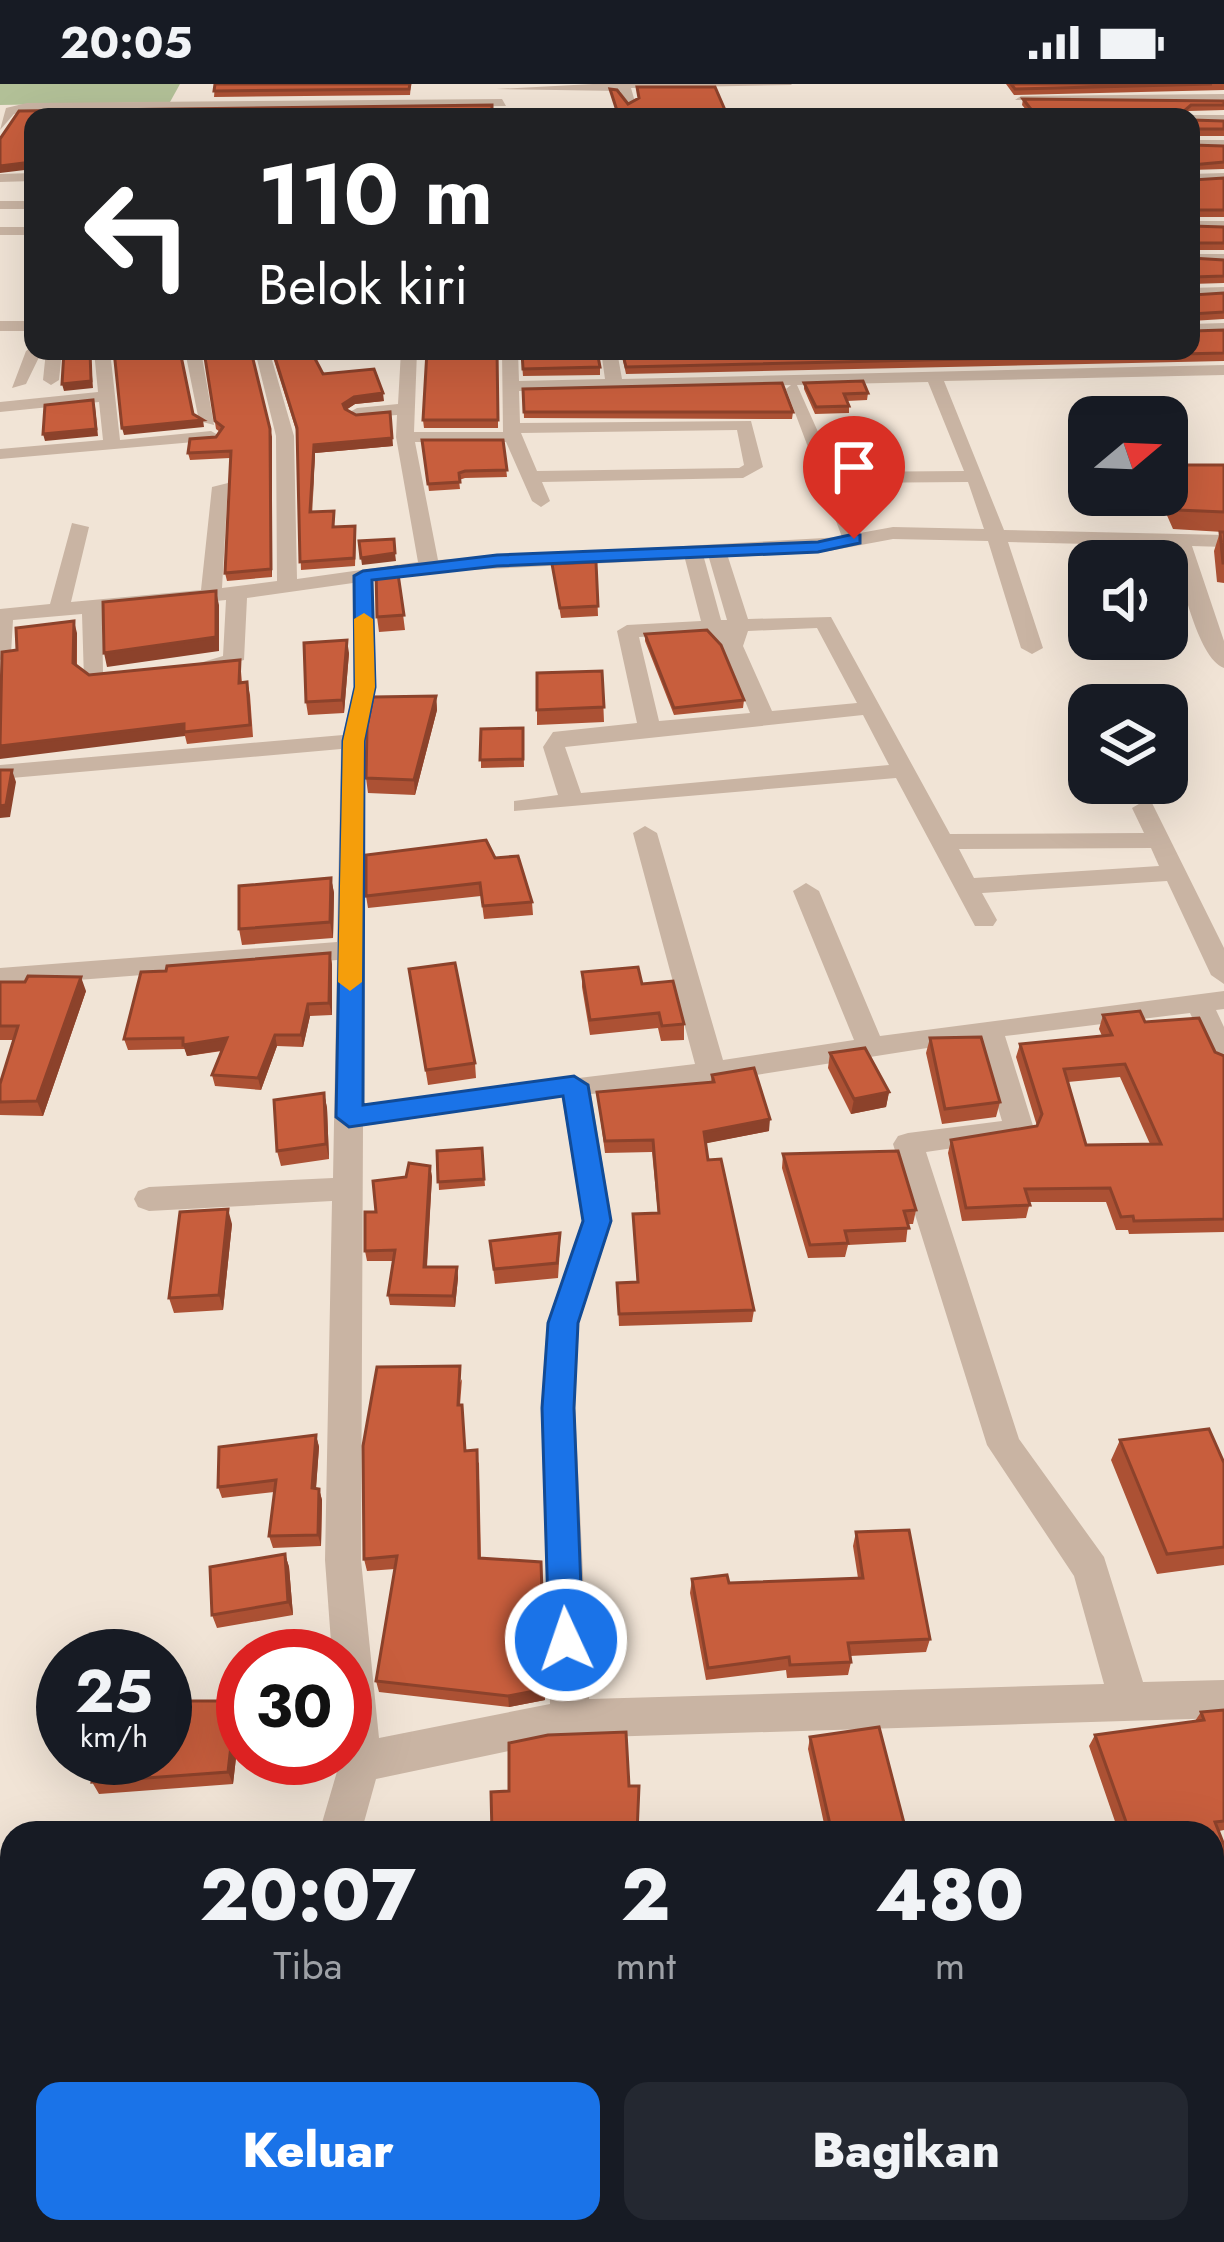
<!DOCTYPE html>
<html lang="id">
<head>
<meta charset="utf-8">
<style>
	body { margin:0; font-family:Jost,sans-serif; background:#242831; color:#f1f3f6; height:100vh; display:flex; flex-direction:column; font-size:45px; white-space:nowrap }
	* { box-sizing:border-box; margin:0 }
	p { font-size:39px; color:#9ea1a6 }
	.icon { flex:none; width:66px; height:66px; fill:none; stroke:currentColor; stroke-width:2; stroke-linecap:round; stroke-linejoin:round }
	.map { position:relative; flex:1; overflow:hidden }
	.panel { position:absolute; left:0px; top:1737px; width:1224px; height:423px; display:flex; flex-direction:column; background:#171b24; border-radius:36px 36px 0 0; box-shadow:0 12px 48px #0002 }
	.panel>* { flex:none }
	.hud { position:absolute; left:24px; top:24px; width:1176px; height:252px; border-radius:24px; box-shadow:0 12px 48px #0002; background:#202124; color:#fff; overflow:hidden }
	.needle { width:78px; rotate:71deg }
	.tools { position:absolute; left:1068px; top:312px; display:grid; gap:24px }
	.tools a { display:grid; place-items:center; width:120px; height:120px; border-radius:24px; background:#171b24; box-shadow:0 12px 48px #0002; font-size:60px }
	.speed { position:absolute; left:36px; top:1545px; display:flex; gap:24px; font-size:60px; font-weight:700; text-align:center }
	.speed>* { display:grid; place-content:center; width:156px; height:156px; border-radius:50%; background:#171b24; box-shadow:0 12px 48px #0002; line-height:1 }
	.speed small { font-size:30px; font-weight:400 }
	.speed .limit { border:18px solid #d22; background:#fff; color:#111 }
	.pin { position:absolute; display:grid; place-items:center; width:102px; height:102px; color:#fff; margin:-123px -51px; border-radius:50% 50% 50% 0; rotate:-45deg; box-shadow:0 0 12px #0007 }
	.pin .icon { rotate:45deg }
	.me { position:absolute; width:132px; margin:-66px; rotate:357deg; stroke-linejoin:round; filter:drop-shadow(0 0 9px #0008) }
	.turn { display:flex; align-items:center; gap:42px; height:252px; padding:0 36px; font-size:54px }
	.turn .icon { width:156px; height:156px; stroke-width:2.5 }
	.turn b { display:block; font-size:84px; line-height:102px }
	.eta { display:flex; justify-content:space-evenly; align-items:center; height:204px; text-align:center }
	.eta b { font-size:72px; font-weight:800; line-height:84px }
	.cta { display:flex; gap:24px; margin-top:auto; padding:24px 36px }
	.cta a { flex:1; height:138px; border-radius:24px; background:#1a73e8; color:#fff; font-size:48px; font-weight:800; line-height:138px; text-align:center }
	.cta a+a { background:#242831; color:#f1f3f6 }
	.status { display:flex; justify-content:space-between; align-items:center; height:84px; padding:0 60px; background:#171b24; direction:ltr }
	.status svg { height:33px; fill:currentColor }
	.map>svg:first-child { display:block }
	.green { fill:#b2c097 }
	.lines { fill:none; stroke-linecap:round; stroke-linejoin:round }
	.street { fill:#c9b4a3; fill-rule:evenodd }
	.wall { fill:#ac5134; fill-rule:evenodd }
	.shaded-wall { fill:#8c422b }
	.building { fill:#c85e3d; stroke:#8c422b; stroke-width:3; fill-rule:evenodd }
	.route { fill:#1a73e8; stroke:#114b97; stroke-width:3 }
	.slow { fill:#f59e0b }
</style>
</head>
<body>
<div class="status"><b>20:05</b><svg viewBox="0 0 49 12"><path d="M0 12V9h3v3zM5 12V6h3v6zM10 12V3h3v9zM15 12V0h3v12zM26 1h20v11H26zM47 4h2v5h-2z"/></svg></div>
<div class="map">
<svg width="1224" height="2158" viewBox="0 0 1224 2158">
	<rect width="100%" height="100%" fill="#f1e4d6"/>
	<!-- green -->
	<path class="green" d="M0 0H180L170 18 0 21Z"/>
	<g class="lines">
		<!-- street -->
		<path class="street" d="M593 0H791L792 1 631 4 635 18 629 22 620 7 496 5Z
			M1224 10V18L1015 16 1021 12Z
			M502 15 506 22 27 27 14 30 0 46 6 24 27 19Z
			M1191 31H1224V39H1191V33H1186Z
			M1191 56H1224V64H1191Z
			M33 89V97L0 98V90Z
			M1224 89V97L1191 98V90Z
			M0 117H33V125H0Z
			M1191 137H1224V145H1191Z
			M0 143H33V151H0Z
			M1191 170H1224V178H1191Z
			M1224 203V213L1191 214V204Z
			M0 237H33V247H0Z
			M1224 239V249L1191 250V240Z
			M33 262V267H42L26 300 12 304 26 267Z
			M46 267H62L59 296 51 301 43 296Z
			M94 267H110L120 356 211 347 220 352 217 356 0 375V365L103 356 99 318 0 328V318L98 308Z
			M185 267H201L214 341 199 337Z
			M255 267 270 269 294 352 297 495 418 478 396 353 397 331 357 334 348 329 357 324 398 320 401 267H417L414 348H503L502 267H518L519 297 605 295 601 267H617L622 295 1224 281V291L944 297 1004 446 1224 451V463L1192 462 1224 557V584C1197 574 1180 490 1172 462L1008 458 1043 564 1032 570 1021 564 988 457 893 455 818 469 728 473 748 535 831 533 950 750 1144 749 1132 724 1144 717 1152 719 1224 864V900L1211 891 1167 797 982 809 997 836 993 842H975L896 694 514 727V717L558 711 543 663 553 648 637 639 617 547 627 541 701 537 685 475 429 488 373 496 376 603 364 657 363 1020 695 980 633 749 645 742 657 749 723 976 854 956 793 807 806 799 819 807 880 952 1224 907V925L1216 926 1224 943V983L1214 980 1190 929 1005 952 1034 1045 1029 1053 926 1068 1019 1355 1104 1473 1143 1598 1224 1596V1634L570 1654 376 1695 361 1749H319L341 1674H345V1572H332L325 1476 332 1117 149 1127 138 1123 134 1115 138 1107 149 1103 333 1094 337 876 0 902V884L337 858 341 665 0 695V681L343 651 354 603 353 499 247 514 244 576 194 590 183 584 223 572 226 516 102 528 103 588 137 587V597L103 602 84 596 82 530 13 536 11 570 0 576V525L50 520 72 439 89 443 71 518 201 506 212 403 228 399 222 504 277 497 276 352ZM928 298 964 387 836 388 797 301ZM791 301 786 305 842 453 438 476 415 358H506L532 417 541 423 550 417 542 398 743 394 763 383 751 337 520 339 519 307ZM737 346 744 381 739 384 537 387 521 349ZM968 398 984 445 893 443 860 449 840 399ZM704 474H709L727 536H721ZM817 544 857 619 772 627 743 562 748 547ZM708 549 724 566 750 629 659 637 639 553ZM863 631 889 681 581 709 565 663ZM1151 764 1159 782 974 794 959 765ZM978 956 1002 1037 908 1049 898 1052 893 1060 987 1361 1074 1492 1104 1600 589 1615 575 1324 579 1239 612 1137 591 1010 712 998ZM562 1013 582 1137 547 1239 541 1324 550 1620 379 1654 361 1476 363 1042Z
			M1212 2048H1224V2094H1212Z
			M298 2148H346L347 2158H299Z"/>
	</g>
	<!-- wall -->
	<path class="wall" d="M215 0H411L410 11 214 13Z
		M1006 0H1224V6L1014 11Z
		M1023 15 1224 17V26L1189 27 1185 31 1187 33H1032L1022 21Z
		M1191 36 1224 37V52H1191Z
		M1191 61 1224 62V85L1191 86Z
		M1224 94V133H1191L1193 96Z
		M1191 142 1224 143V166H1191Z
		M1191 174 1224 176V199L1191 200Z
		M1191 206 1193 211 1224 209V235L1191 237Z
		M1224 246V277L626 290 621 267H1191L1193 247Z
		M204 267 272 353V493L227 497 225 489 230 374 190 376 188 369 216 353 220 348 216 345Z
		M271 267H311L323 290 384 317 355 320 346 326 393 362 315 369 312 428 334 427V443L356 450 355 482 301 486 297 349Z
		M498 267V344H424L423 336Z
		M521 267 600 283V291L523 292Z
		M804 299 868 309 867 316 847 317 849 322V329L815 330 804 305Z
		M523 305 793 328 792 335 524 334Z
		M422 356H503L507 393 465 394 459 396 460 405 429 407Z
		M1167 381H1224V499L1217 498 1214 467 1220 448H1223L1173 445 1158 411H1167Z
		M596 478 598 532 561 534 552 480Z
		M397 483 405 546 379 548 377 533Z
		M77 549V582L89 591 240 576 242 599 247 598 250 611 253 653 187 660 185 652 17 566Z
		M645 550 744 616 743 624 674 631 645 557Z
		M349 569 344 629 308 631 306 618Z
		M602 587 604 638 537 641V589Z
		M436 612 437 626 415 711 368 709 366 694Z
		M523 644 524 683 481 684V645Z
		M495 774 532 818 533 831 484 835 481 812 368 824 366 812Z
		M331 794 334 809 333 854 242 861 239 845Z
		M330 869 332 881V931L310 932 303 963 277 962 261 1006 215 1002 212 991 222 967 187 972 185 965 128 966 124 955 166 887Z
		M409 885 475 979 476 994 428 1001Z
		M582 888 642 900 684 940V956L661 957 658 944 590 951 582 903Z
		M0 898 86 907 43 1032 0 1031V1000L13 956H0Z
		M1103 931 1145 938 1224 972V1148L1129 1150 1128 1146H1116L1106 1118H1030L1026 1134 962 1137 948 1069 951 1056 1037 1042 1016 973 1020 960 1102 952 1099 945ZM1120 993 1150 1060 1086 1061 1068 998Z
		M930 954 1000 1018 996 1033 942 1040 926 969Z
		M830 969 889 1008 886 1023 851 1030 828 984Z
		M712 991 769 1047 706 1059 708 1076 754 1226 752 1238 619 1242 617 1199 637 1198 633 1130 658 1129 652 1068 605 1069 597 1008 711 999Z
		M324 1009 327 1024 329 1075 281 1082 277 1067Z
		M482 1064 485 1102 439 1106 437 1067Z
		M783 1070 916 1126 913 1140H908L906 1158 848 1161 845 1173 808 1174 782 1084Z
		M430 1082 432 1093 427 1183H457L458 1194 455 1223 390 1221 388 1211 393 1177H367L365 1167 376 1128 406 1093Z
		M232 1140 223 1226 174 1229 169 1214Z
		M490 1157 560 1164 558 1194 495 1200Z
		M462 1295 460 1321 466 1367 479 1379 481 1474 545 1616 509 1623 379 1608 376 1597 395 1485 367 1487 364 1475Z
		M316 1351 319 1363 316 1405H319L322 1416 321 1462 273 1464 269 1452 274 1408 222 1414 218 1403Z
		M1120 1356 1224 1379V1481L1157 1490 1111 1376Z
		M856 1448 930 1555 926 1568 850 1572 851 1578 848 1591 787 1594 786 1586 706 1596 690 1509 692 1495 729 1499 858 1494 853 1462Z
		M285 1470 289 1483 293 1531 217 1544 212 1531Z
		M1224 1626V1746L1219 1747 1224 1761V2012L1212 2013V1749H1119L1089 1662 1095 1651 1195 1637 1201 1628Z
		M241 1630 233 1700 99 1710 92 1698Z
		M810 1653 904 1739 900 1749H826L808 1665Z"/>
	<!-- shaded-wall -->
	<path class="shaded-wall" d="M31 78 33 85 0 89V82Z
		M90 267 93 304 64 307 62 300Z
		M383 309 384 317 355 320 344 327 343 320 354 313Z
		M95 323 98 352 45 357 43 350Z
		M391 333 393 362 315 369 312 436 314 361Z
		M203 336 204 343 124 351 122 344Z
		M270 345 272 353V493L271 485Z
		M395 469 396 477 362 481 361 474Z
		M216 507 219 521V567L107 583 104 569Z
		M74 537 77 549 76 591 73 579Z
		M347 556 349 569 344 629 342 616Z
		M436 612 437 626 415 711 414 696Z
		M184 640 185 652 0 675V662Z
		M12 686 16 698 10 733 0 734V722Z
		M331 794 334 809 333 854 330 838Z
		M330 869 332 881V931L329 919Z
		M81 893 86 907 43 1032 37 1017Z
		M308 920 310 932 303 963 301 951Z
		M275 951 277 962 261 1006 258 994Z
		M227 954 230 965 187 972 183 961Z
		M889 1008 886 1023 851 1030 854 1015Z
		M324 1009 327 1024 329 1075 326 1060Z
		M770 1035 769 1047 703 1060 704 1048Z
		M430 1082 432 1093 426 1193 424 1183Z
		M228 1125 232 1140 223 1226 219 1211Z
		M457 1183 458 1194 455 1223 453 1212Z
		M316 1351 319 1363 315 1416 312 1404Z
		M319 1405 322 1416 321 1462 318 1451Z
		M285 1470 289 1483 293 1531 288 1518Z
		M541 1478 545 1616 509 1623 508 1612Z
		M236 1617 241 1630 233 1700 228 1688Z
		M11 1869 12 1904 0 1943V1903Z
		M274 2148H280L279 2158H273Z"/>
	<!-- building -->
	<path class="building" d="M215 0H410L409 5 214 7Z
		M1011 0H1212L1015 5Z
		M637 3H715L728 33H619L610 5 617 6 628 20 639 14Z
		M1023 15 1224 17V21H1191L1183 28 1187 33H1037Z
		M492 21V33H33V80L31 78 0 82V55L19 27Z
		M1191 36 1224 37V45H1192L1191 52Z
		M1191 61 1224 62V78L1191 81Z
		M1191 92 1193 96 1224 94V126H1193L1191 134Z
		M1191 142 1224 143V159H1193L1191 167Z
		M1191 174 1224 176V192L1193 193 1191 194Z
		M1191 206 1193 211 1224 209V228L1191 230Z
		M1191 245 1193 247 1224 246V269L626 283 622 267H1191Z
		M64 267H90L91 297 62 300Z
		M114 267H180L193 330 203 336 122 344Z
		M204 267H251L270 345 271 485 225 489 231 367 188 369 190 355 216 353 223 343 215 337Z
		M273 267H311L323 290 374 285 383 309 354 313 343 320 345 325 356 331 390 328 392 354 314 361 310 428 334 427 333 443 355 442 354 474 300 478 297 344Z
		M427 267H497L498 336H423Z
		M522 267H597L600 283 523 285Z
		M863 297 868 309 844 310 849 322 816 323 804 299Z
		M782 299 793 328H524L523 305Z
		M93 316 96 345 43 350 45 321Z
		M422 356H503L507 386 465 387 459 389 460 398 428 400Z
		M1167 381H1224V428L1178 426 1167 401Z
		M1220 448H1224V479H1223Z
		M394 455 395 469 361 474 359 457Z
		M596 478 598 522 560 524 552 480Z
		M397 483 404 531 377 533 376 486Z
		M216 507V553L104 569 103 518Z
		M74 537 73 579 89 591 240 576 239 599 247 598 250 641 184 648V640L0 662 2 568 17 566 16 544Z
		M707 546 721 561 744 616 674 624 645 550Z
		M347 556 342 616 306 618 304 559Z
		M602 587 604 623 537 626V589Z
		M436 612 414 696 366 694 367 643 373 613Z
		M523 644V675L480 676 481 645Z
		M0 686H12L6 721 0 722Z
		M486 756 495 774 518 772 532 818 483 822 480 799 366 812V771Z
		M331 794 330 838 239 845V802Z
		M330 869 329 919 308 920 301 951H275L258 994 212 991 227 954 183 961V954L124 955 141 888 166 887 167 882Z
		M455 879 475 979 426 986 409 885Z
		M638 883 642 900 673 897 684 940 662 942 659 929 590 936 582 888Z
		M28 892 81 893 37 1017 0 1018V1000L18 942H0V898H25Z
		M1140 927 1145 938 1199 934 1215 968 1224 972V1135L1134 1137 1133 1132 1121 1133 1110 1104 1025 1105 1030 1121 966 1124 951 1056 1037 1042 1042 1030 1020 960 1112 951 1103 931ZM1125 980 1161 1060 1086 1061 1064 985Z
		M981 953 1000 1018 945 1025 930 954Z
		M865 964 889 1008 854 1015 830 969Z
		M754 984 770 1035 704 1048 708 1076 721 1075 754 1226 619 1230 617 1199 638 1198 633 1130 659 1129 653 1056 605 1057 597 1008 714 998 712 991Z
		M324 1009 326 1060 277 1067 274 1016Z
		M482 1064 484 1095 438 1098 437 1067Z
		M898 1067 916 1126 904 1127 909 1144 845 1147 848 1159 810 1161 783 1070Z
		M409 1079 430 1082 424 1183H457L453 1212 388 1211 395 1166 365 1167V1128H376L373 1097 406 1093Z
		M228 1125 219 1211 169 1214 180 1128Z
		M560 1149 557 1179 494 1185 490 1157Z
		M460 1282 458 1321H462L465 1367 477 1366 479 1474 541 1478 545 1605 508 1612 376 1597 397 1472 364 1475 363 1362 377 1283Z
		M1209 1345 1224 1379V1463L1167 1470 1120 1356Z
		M316 1351 312 1404 319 1405 318 1451 269 1452 276 1396 218 1403 219 1363Z
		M909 1446 930 1555 848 1559 851 1578 790 1581 789 1573 708 1584 692 1495 727 1491 729 1499 863 1494 856 1448Z
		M285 1470 288 1518 212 1531 210 1483Z
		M165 1617H236L228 1688 92 1698 96 1674H165Z
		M1224 1626V1737L1215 1738 1224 1761V1865H1222L1224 1874V2005H1216L1212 1990V1749H1130L1095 1651 1204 1636 1201 1628Z
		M879 1643 904 1739 832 1749 810 1653Z
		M626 1648 629 1702H639L637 1749H492L491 1708 509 1707V1659L548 1651Z
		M0 1868 11 1869 0 1903Z
		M142 2148H274L273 2158H142Z
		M375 2148H536L537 2158H375Z"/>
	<!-- route -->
	<path class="route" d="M854 450 860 451V459L818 468 497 482 372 496 375 603 364 657 363 1021 574 992 588 1001 611 1137 578 1239 574 1324 583 1556 578 1568 566 1573 554 1568 549 1556 542 1324 548 1239 583 1137 563 1012 349 1043 336 1033 343 657 355 603 354 492 363 487 497 471 818 458Z"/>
	<!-- slow -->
	<path class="slow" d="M364 529 373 535 375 603 364 657 362 898 350 907 338 898 343 657 355 603 354 535Z"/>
</svg>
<div class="tools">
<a><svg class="needle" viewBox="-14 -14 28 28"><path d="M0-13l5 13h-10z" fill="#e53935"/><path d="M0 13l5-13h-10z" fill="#9ea1a6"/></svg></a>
<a><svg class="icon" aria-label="sound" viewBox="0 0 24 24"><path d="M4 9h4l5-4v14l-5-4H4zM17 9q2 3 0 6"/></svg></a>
<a><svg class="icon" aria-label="layers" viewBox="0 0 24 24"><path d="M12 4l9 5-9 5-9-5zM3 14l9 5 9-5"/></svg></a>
</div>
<div class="speed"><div>25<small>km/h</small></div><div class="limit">30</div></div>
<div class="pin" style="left:854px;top:455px;background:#d93025"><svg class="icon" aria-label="arrive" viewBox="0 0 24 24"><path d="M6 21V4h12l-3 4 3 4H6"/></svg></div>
<svg class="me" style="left:566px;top:1556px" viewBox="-20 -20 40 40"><circle r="17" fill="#1a73e8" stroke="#fff" stroke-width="3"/><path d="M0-11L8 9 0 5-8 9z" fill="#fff"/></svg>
<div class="hud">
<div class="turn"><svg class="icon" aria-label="left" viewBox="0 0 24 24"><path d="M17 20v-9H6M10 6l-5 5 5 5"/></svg><div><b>110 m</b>Belok kiri</div></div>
</div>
<section class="panel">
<div class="eta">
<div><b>20:07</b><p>Tiba</p></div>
<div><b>2</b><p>mnt</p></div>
<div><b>480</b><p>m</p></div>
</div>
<div class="cta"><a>Keluar</a><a>Bagikan</a></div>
</section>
</div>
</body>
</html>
